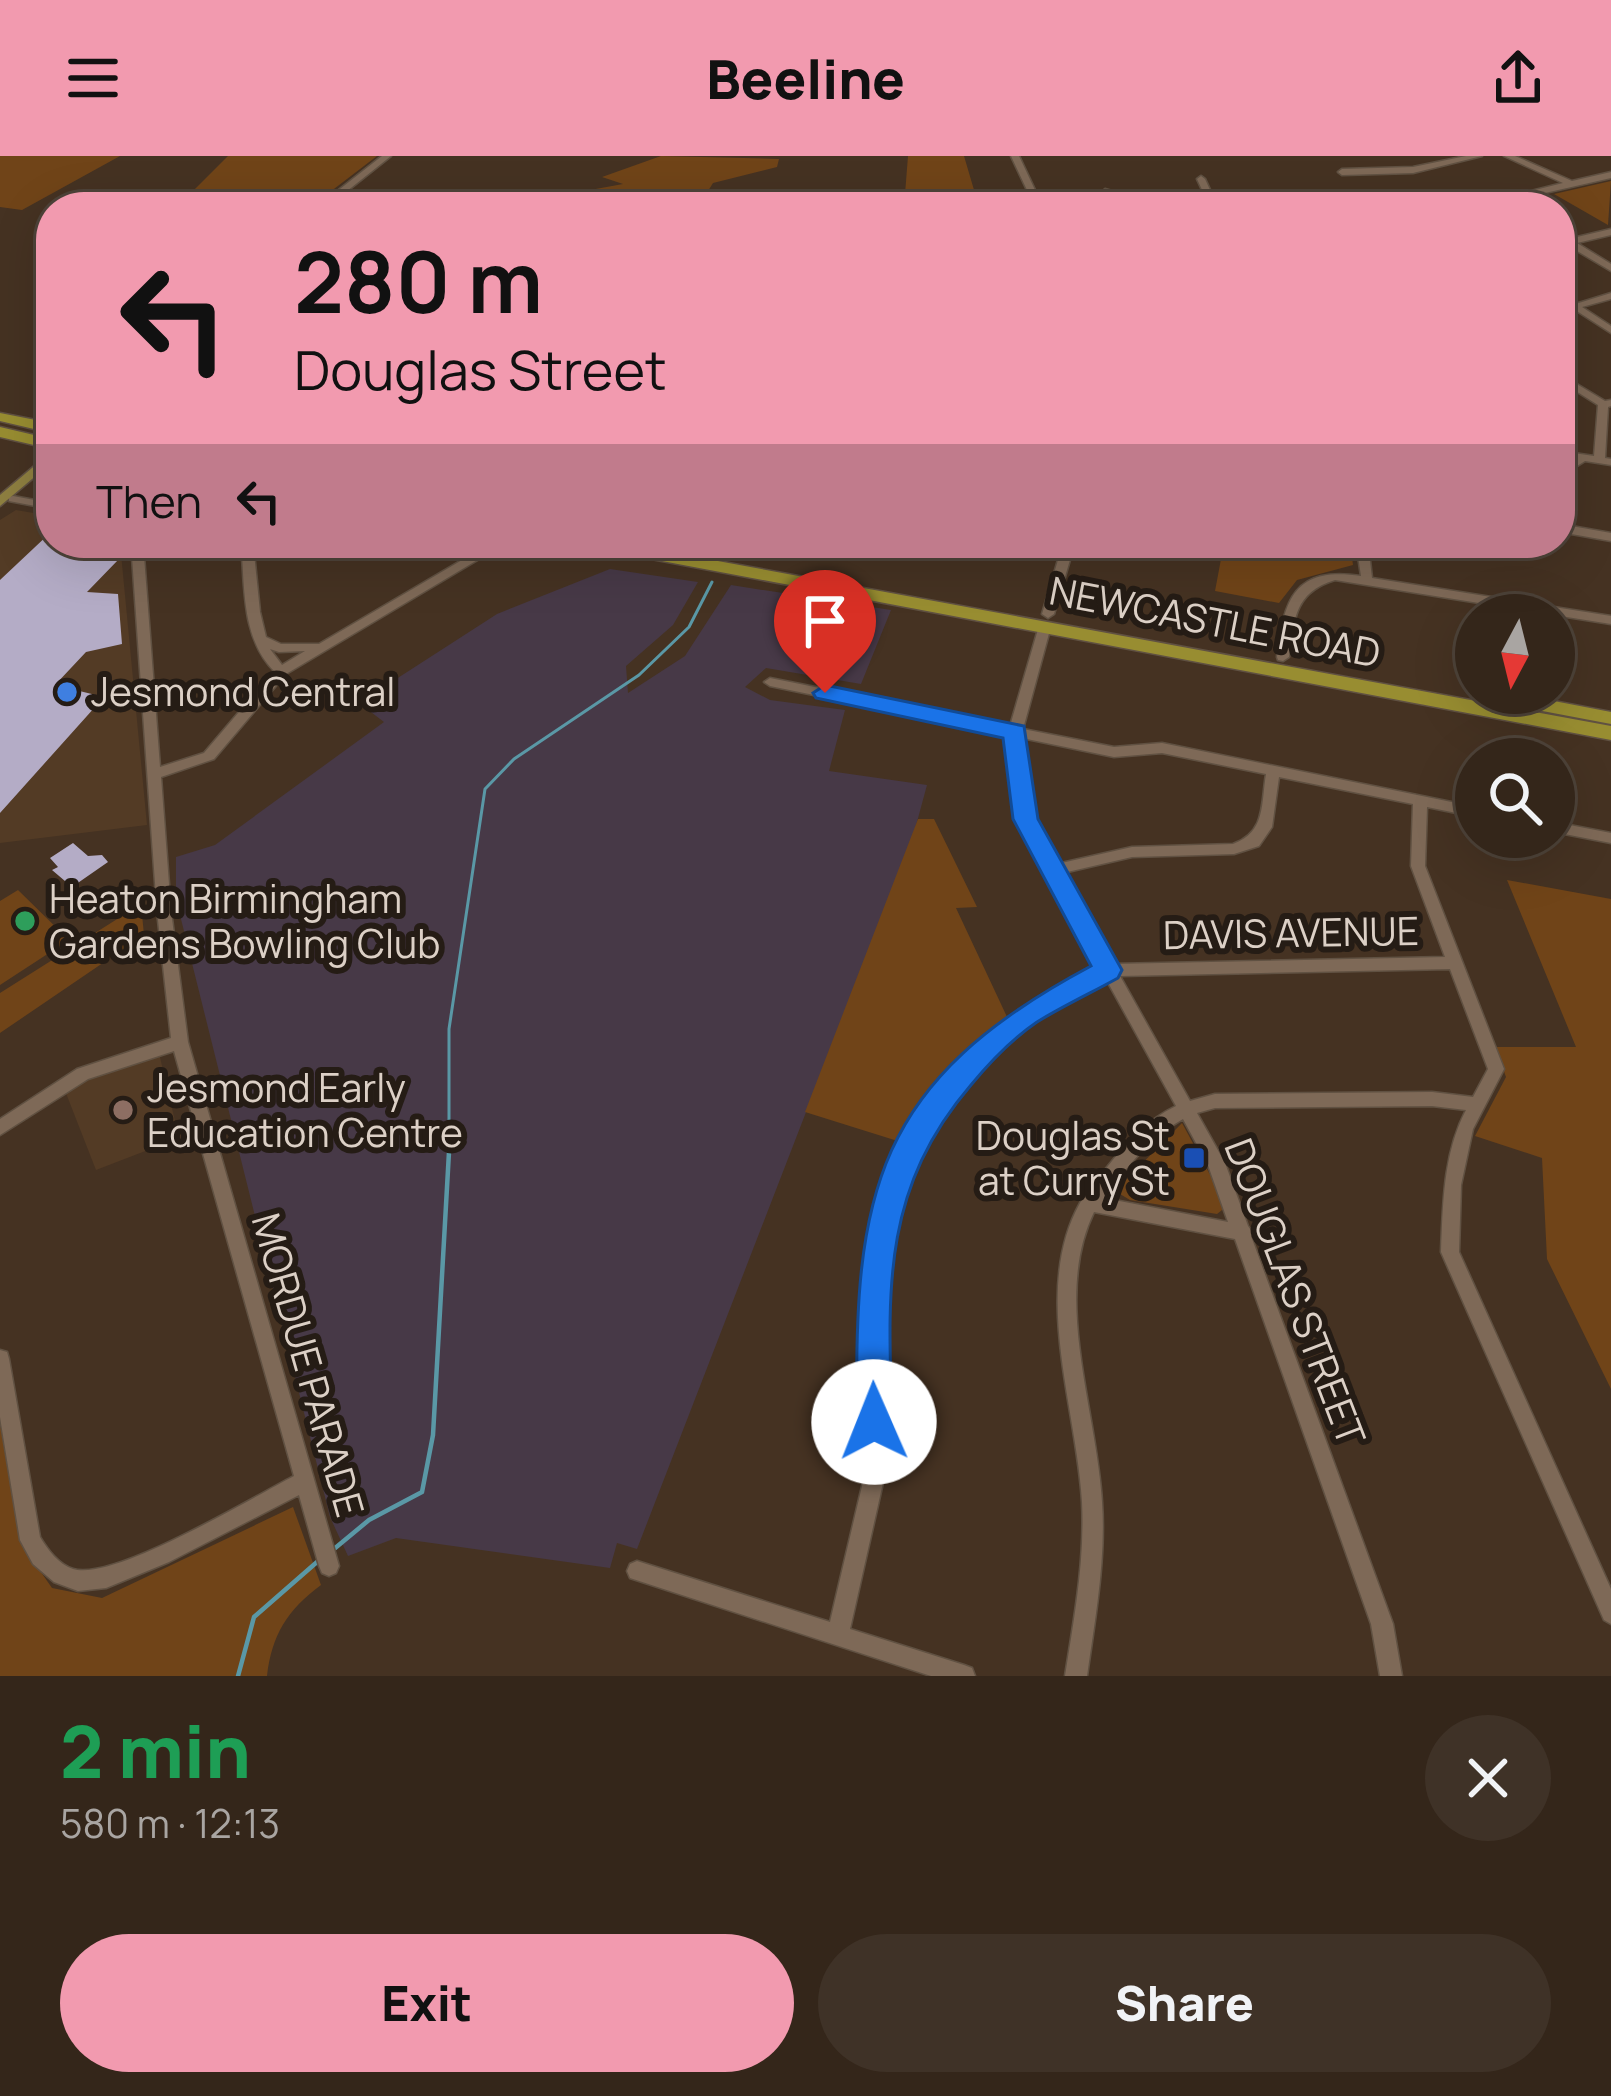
<!DOCTYPE html>
<html lang="en">
<head>
<meta charset="utf-8">
<style>
	body { margin:0; font-family:Manrope,sans-serif; background:#3f3227; color:#f1f3f6; height:100vh; display:flex; flex-direction:column; font-size:45px; white-space:nowrap }
	* { box-sizing:border-box; margin:0 }
	p { font-size:39px; color:#a9a5a2 }
	.icon { flex:none; width:66px; height:66px; fill:none; stroke:currentColor; stroke-width:2; stroke-linecap:round; stroke-linejoin:round }
	.map { position:relative; height:1520px; overflow:hidden }
	.side { display:flex; flex-direction:column; background:#34261a; flex:1 }
	.side>* { flex:none }
	.guide { position:absolute; left:36px; top:36px; width:1539px; height:366px; border-radius:48px; box-shadow:0 12px 48px #0002,0 0 0 3px #4e4339; background:#f29aaf; color:#111; overflow:hidden }
	.needle { width:78px; rotate:187deg }
	.controls { position:absolute; left:1455px; top:438px; display:grid; gap:24px }
	.controls a { display:grid; place-items:center; width:120px; height:120px; border-radius:50%; background:#34261a; box-shadow:0 12px 48px #0002,0 0 0 3px #4e4339; font-size:60px }
	.pin { position:absolute; display:grid; place-items:center; width:102px; height:102px; color:#fff; margin:-123px -51px; border-radius:50% 50% 50% 0; rotate:-45deg; box-shadow:0 0 12px #0007 }
	.pin .icon { rotate:45deg }
	.me { position:absolute; width:132px; margin:-66px; rotate:359deg; stroke-linejoin:round; filter:drop-shadow(0 0 9px #0008) }
	.turn { display:flex; align-items:center; gap:42px; height:252px; padding:0 60px; font-size:54px }
	.turn .icon { width:156px; height:156px; stroke-width:2.5 }
	.turn b { display:block; font-size:84px; line-height:102px }
	.then { display:flex; align-items:center; height:114px; padding:0 60px; background:#0003; gap:24px; font-size:45px }
	.round { display:grid; place-items:center; flex:none; width:126px; height:126px; border-radius:63px; background:#3f3227 }
	.headline { display:flex; align-items:center; justify-content:space-between; height:204px; padding:0 60px }
	h1 { font-size:72px; font-weight:800; line-height:90px; color:#1e9e55 }
	.primary-button { display:flex; gap:24px; margin-top:auto; padding:24px 60px }
	.primary-button a { flex:1; height:138px; border-radius:72px; background:#f29aaf; color:#111; font-size:48px; font-weight:800; line-height:138px; text-align:center }
	.primary-button a+a { background:#3f3227; color:#f1f3f6 }
	header { display:flex; justify-content:space-between; align-items:center; height:156px; padding:0 60px; background:#f29aaf; color:#111; font-size:54px; font-weight:800 }
	.map>svg:first-child { display:block }
	.built { fill:#533b25 }
	.industrial { fill:#473947 }
	.green { fill:#704418 }
	.lines { fill:none; stroke-linecap:round; stroke-linejoin:round }
	.stream-far1 { stroke:#5a98a6; stroke-width:3 }
	.stream { stroke:#5a98a6; stroke-width:4.5 }
	.building { fill:#b4acc6 }
	.minor-casing { stroke:#605142; stroke-width:3 }
	.major-casing { stroke:#605142; stroke-width:3 }
	.highway-casing { stroke:#605142; stroke-width:3 }
	.minor { fill:#7e6957; fill-rule:evenodd }
	.major { fill:#8e7f40; fill-rule:evenodd }
	.highway { fill:#988d31; fill-rule:evenodd }
	.route { fill:#1a73e8; stroke:#114b97; stroke-width:3 }
	.shop-dot { fill:#3f7fe0; stroke:#251c15; stroke-width:4.5 }
	.leisure-dot { fill:#2e9e5b; stroke:#251c15; stroke-width:4.5 }
	.education-dot { fill:#8d6e63; stroke:#251c15; stroke-width:4.5 }
	.transit-dot { fill:#1a4fb4; stroke:#251c15; stroke-width:4.5 }
	.labels { text-anchor:middle; stroke-width:12; stroke-linejoin:round; paint-order:stroke }
	.street-label { font-size:39px; fill:#dcd0c6; stroke:#251c15 }
	.poi-label { font-size:39px; fill:#dcd0c6; stroke:#251c15; text-anchor:start }
</style>
</head>
<body>
<header><svg class="icon" aria-label="menu" viewBox="0 0 24 24"><path d="M4 6h16M4 12h16M4 18h16"/></svg>Beeline<svg class="icon" aria-label="share" viewBox="0 0 24 24"><path d="M12 15V3M7 8l5-5 5 5M5 13v7h14v-7"/></svg></header>
<div class="map">
<svg width="1611" height="1520" viewBox="0 0 1611 1520">
	<rect width="100%" height="100%" fill="#453222"/>
	<!-- built -->
	<path class="built" d="M16 354 51 360V387H120L147 669 0 687V364Z
		M159 897 179 982 96 1014 62 927Z"/>
	<!-- industrial -->
	<path class="industrial" d="M610 413 698 426 673 469 626 510 628 537 685 500 731 429 891 454 861 528 766 512 745 531 770 544 845 554 829 615 927 629 914 677 637 1393 617 1387 610 1412 396 1382 348 1400 330 1361 176 743V701L215 689 384 566 359 547 497 458Z"/>
	<!-- green -->
	<path class="green" d="M0 0H120L22 54 0 51Z
		M228 0H377L313 49 227 35 201 51H177Z
		M661 0 779 3 777 11 713 27 708 35 693 39 576 50 651 47 497 51 623 28 602 21Z
		M908 0H964L979 51H904Z
		M1611 25 1608 69 1554 38Z
		M1224 387H1350L1353 409 1297 424 1279 447 1215 435Z
		M918 663H934L977 751 956 752 1008 863 925 948 904 987 805 956Z
		M1507 724 1611 743V1233L1547 1103 1542 1002 1475 980 1506 921 1495 891H1576Z
		M18 734 69 784 0 829V745Z
		M141 748 144 779 0 877V837Z
		M1182 967 1227 1050 1217 1058 1130 1044 1115 1035Z
		M0 1268 20 1386 52 1432 102 1442 293 1351 321 1429C287 1454 272 1479 267 1520H0Z"/>
	<g class="lines">
		<!-- stream-far1 -->
		<path class="stream-far1" d="M449 999V873L485 633 514 603 639 519 689 471 712 426"/>
		<!-- stream -->
		<path class="stream" d="M334 1393 369 1364 422 1336 433 1279 449 996
			M238 1520 254 1461 317 1406"/>
	</g>
	<!-- building -->
	<path class="building" d="M51 376V387H117L119 403 87 436 118 438 122 488 86 496 55 529 104 541 0 657V424Z
		M73 687 88 700 102 699 108 706 72 731 52 714 58 711 50 702Z"/>
	<g class="lines">
		<!-- minor casing -->
		<g class="minor-casing">
			<path id="minor" d="M382 0H391L327 51H317Z
				M1011 0H1019L1043 51H1035Z
				M1466 0H1482L1413 17 1342 19 1338 16 1342 13 1413 11Z
				M1504 0H1515L1572 25 1611 16V22L1483 51H1467L1563 27Z
				M1201 20 1205 23 1218 51H1210L1197 23Z
				M1105 33 1112 35 1094 51H1085Z
				M1611 73V79L1577 87 1611 108V115L1567 89 1560 91V85Z
				M1611 137V143L1582 151 1611 170V177L1569 150Z
				M1560 218 1605 245 1611 244V250L1608 251 1605 302 1611 303V309L1585 305 1560 321V313L1573 303 1560 301V295L1594 300 1598 249 1560 225Z
				M13 340 51 347V353L9 345V341Z
				M1560 368 1611 377V385L1560 376Z
				M131 387H143L160 611 204 597 274 515C241 482 245 430 241 387H253L260 456 266 481 281 488H319L491 387H506L286 518 214 603 161 621 171 755 188 886 339 1410 336 1417 329 1420 322 1417 319 1410 299 1339 169 1406 106 1432 78 1435 54 1426 33 1408 20 1384 0 1261V1194L7 1196 9 1203 40 1381C48 1394 58 1408 73 1413 113 1426 253 1341 294 1320L174 895 88 923 0 979V963L77 913 171 882 157 755ZM270 493 279 496 305 495 282 509Z
				M1063 387H1075L1054 458 1048 462 1042 458Z
				M1138 387H1164L1172 391 1166 395 1140 390Z
				M1356 387H1368L1372 422 1611 460V468L1335 424C1294 436 1294 464 1289 501L1283 505 1278 504 1277 501C1284 443 1294 410 1361 420Z
				M1045 466 1051 470 1023 573 1114 591 1162 587 1476 651V661L1427 651 1425 710 1504 913 1473 973 1461 1029 1459 1096 1611 1433V1468L1604 1464 1441 1096C1443 1048 1443 998 1466 954L1432 950 1215 952 1197 957 1225 1007 1248 1070 1253 1077 1251 1080 1393 1468 1402 1520H1380L1371 1468 1235 1083 1094 1056C1052 1142 1097 1255 1102 1346 1106 1404 1095 1463 1087 1520H1065C1074 1463 1085 1405 1082 1346 1077 1253 1031 1135 1080 1047 1088 1034 1098 1022 1108 1010 1127 986 1147 964 1176 950L1106 823 1031 864 958 931 910 1007 887 1083 880 1144 887 1309 850 1473 964 1509 972 1512 975 1520H931L630 1422 627 1415 630 1408 637 1405 830 1466 867 1309 862 1144 869 1083 893 1004 946 921 1019 854 1099 811 1018 663 1009 579 770 530 764 526 770 522 1010 570 1039 470ZM1022 582 1114 601 1162 597 1266 618C1261 648 1266 676 1233 688L1132 691 1057 708 1032 663ZM1279 621 1413 648 1411 710 1445 801 1113 808 1063 717 1132 701 1234 698 1259 690 1272 671ZM1450 813 1488 913 1473 941 1432 936 1215 938 1190 945 1120 820ZM1183 963 1208 1009 1228 1066 1104 1042C1127 1011 1149 982 1183 963Z
				M1554 666 1611 677V687L1554 676Z"/>
		</g>
		<!-- major casing -->
		<g class="major-casing">
			<path id="major" d="M51 296V307L0 350V339Z"/>
		</g>
		<!-- highway casing -->
		<g class="highway-casing">
			<path id="highway" d="M0 257 51 267V277L0 265Z
				M0 271 51 283V293L0 281Z
				M585 387H620L1611 570V584L593 392Z
				M1476 532V537H1512L1611 556V568L1479 543 1470 537Z"/>
		</g>
		<!-- minor -->
		<use href="#minor" class="minor"/>
		<!-- major -->
		<use href="#major" class="major"/>
		<!-- highway -->
		<use href="#highway" class="highway"/>
	</g>
	<!-- route -->
	<path class="route" d="M825 529 1024 570 1038 663 1122 814 1118 822C1091 837 1063 850 1037 866 1012 883 990 906 971 929 881 1034 888 1135 892 1266L887 1278 874 1284 862 1278 857 1266C853 1035 875 925 1091 810L1013 663 1003 582 816 542 813 537Z"/>
	<!-- markers -->
	<circle class="shop-dot" cx="67" cy="536" r="12"/>
	<circle class="leisure-dot" cx="25" cy="765" r="12"/>
	<circle class="education-dot" cx="123" cy="954" r="12"/>
	<rect class="transit-dot" x="1182" y="990" width="24" height="24" rx="6"/>
	<g class="labels">
		<!-- street labels -->
		<g class="street-label">
			<text transform="translate(1215 466) rotate(11)" y="14">NEWCASTLE ROAD</text>
			<text transform="translate(1291 777) rotate(-1)" y="14">DAVIS AVENUE</text>
			<text transform="translate(1295 1136) rotate(69)" y="14">DOUGLAS STREET</text>
			<text transform="translate(308 1209) rotate(74)" y="14">MORDUE PARADE</text>
		</g>
		<!-- poi labels -->
		<g class="poi-label">
			<text x="91" y="550">Jesmond Central</text>
			<text x="49" y="757">Heaton Birmingham<tspan x="49" dy="45">Gardens Bowling Club</tspan></text>
			<text x="147" y="946">Jesmond Early<tspan x="147" dy="45">Education Centre</tspan></text>
			<text x="1170" y="994" text-anchor="end">Douglas St<tspan x="1170" dy="45">at Curry St</tspan></text>
		</g>
	</g>
</svg>
<div class="controls">
<a><svg class="needle" viewBox="-14 -14 28 28"><path d="M0-13l5 13h-10z" fill="#e53935"/><path d="M0 13l5-13h-10z" fill="#a9a5a2"/></svg></a>
<a><svg class="icon" aria-label="search" viewBox="0 0 24 24"><circle cx="10" cy="10" r="6"/><path d="M15 15l6 6"/></svg></a>
</div>
<div class="pin" style="left:825px;top:537px;background:#d93025"><svg class="icon" aria-label="arrive" viewBox="0 0 24 24"><path d="M6 21V4h12l-3 4 3 4H6"/></svg></div>
<svg class="me" style="left:874px;top:1266px" viewBox="-20 -20 40 40"><circle r="19" fill="#fff"/><path d="M0-13L10 11 0 6-10 11z" fill="#1a73e8"/></svg>
<div class="guide">
<div class="turn"><svg class="icon" aria-label="left" viewBox="0 0 24 24"><path d="M17 20v-9H6M10 6l-5 5 5 5"/></svg><div><b>280 m</b>Douglas Street</div></div>
<div class="then">Then<svg class="icon" aria-label="left" viewBox="0 0 24 24"><path d="M17 20v-9H6M10 6l-5 5 5 5"/></svg></div>
</div>
</div>
<section class="side">
<div class="headline"><div><h1>2 min</h1><p>580 m · 12:13</p></div><a class="round"><svg class="icon" aria-label="close" viewBox="0 0 24 24"><path d="M6 6l12 12M18 6L6 18"/></svg></a></div>
<div class="primary-button"><a>Exit</a><a>Share</a></div>
</section>
</body>
</html>
